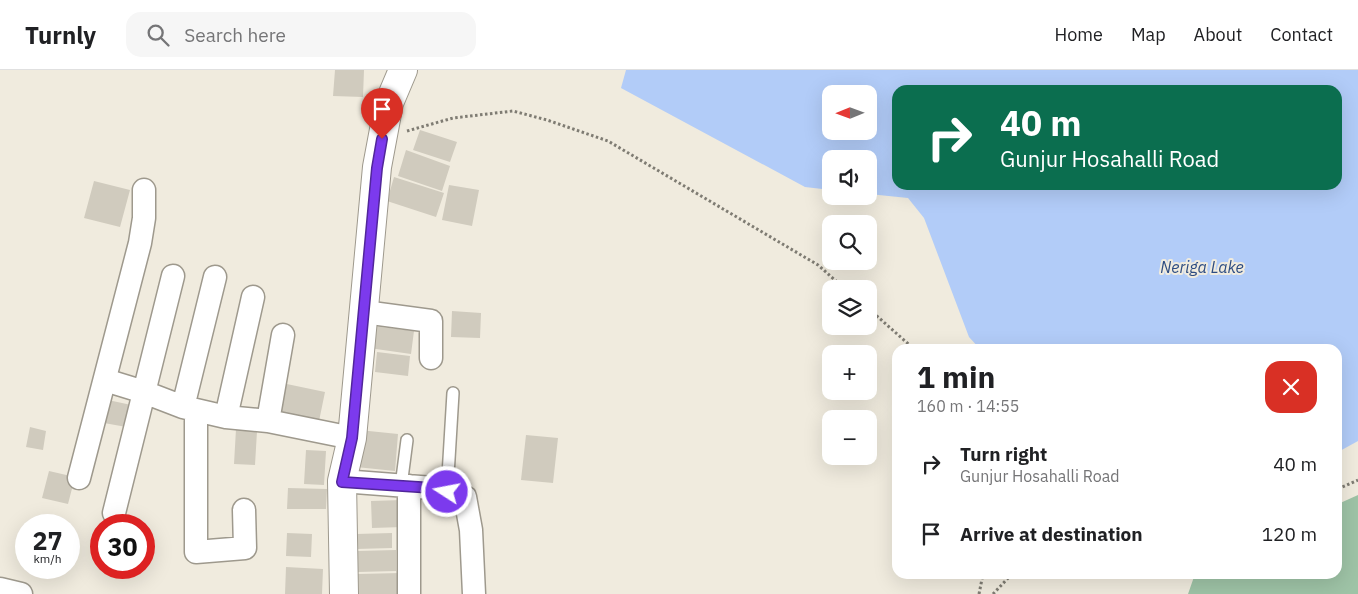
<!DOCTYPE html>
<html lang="en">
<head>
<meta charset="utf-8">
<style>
	body { margin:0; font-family:"IBM Plex Sans",sans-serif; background:#f6f6f6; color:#202124; height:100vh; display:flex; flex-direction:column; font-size:19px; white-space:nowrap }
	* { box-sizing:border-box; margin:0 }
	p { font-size:16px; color:#757577 }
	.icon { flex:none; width:28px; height:28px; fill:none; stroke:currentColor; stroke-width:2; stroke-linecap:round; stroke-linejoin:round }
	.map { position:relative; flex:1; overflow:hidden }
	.details { position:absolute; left:892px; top:274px; width:450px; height:235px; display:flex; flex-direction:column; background:#fff; border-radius:15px; box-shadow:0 5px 20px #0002 }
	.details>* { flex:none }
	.top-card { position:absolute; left:892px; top:15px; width:450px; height:105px; border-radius:15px; box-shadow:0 5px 20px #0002; background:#0b6e4f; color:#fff; overflow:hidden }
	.needle { width:32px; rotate:269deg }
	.buttons { position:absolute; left:822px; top:15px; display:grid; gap:10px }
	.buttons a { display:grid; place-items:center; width:55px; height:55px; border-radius:10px; background:#fff; box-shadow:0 5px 20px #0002; font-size:25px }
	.speed { position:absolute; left:15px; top:444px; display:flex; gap:10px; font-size:25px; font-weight:700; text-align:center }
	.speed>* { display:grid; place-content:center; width:65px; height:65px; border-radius:50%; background:#fff; box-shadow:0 5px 20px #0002; line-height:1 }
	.speed small { font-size:12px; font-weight:400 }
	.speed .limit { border:8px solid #d22; background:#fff; color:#111 }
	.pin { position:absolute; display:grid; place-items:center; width:42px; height:42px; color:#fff; margin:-51px -21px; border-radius:50% 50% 50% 0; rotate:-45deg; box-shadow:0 0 5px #0007 }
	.pin .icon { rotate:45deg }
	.me { position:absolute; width:55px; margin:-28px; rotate:281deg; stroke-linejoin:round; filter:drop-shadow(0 0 4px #0008) }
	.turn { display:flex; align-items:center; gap:18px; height:105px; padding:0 25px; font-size:22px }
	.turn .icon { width:65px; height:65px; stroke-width:2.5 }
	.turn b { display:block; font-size:35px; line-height:42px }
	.round { display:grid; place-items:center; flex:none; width:52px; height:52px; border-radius:15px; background:#f6f6f6 }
	.overview { display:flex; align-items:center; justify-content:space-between; height:85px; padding:0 25px }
	h1 { font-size:30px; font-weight:700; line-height:38px }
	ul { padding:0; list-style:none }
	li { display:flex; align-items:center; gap:15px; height:70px; padding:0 25px }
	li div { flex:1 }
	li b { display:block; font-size:19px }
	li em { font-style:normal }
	header { display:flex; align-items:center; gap:30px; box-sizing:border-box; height:70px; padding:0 25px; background:#fff; border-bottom:1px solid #e0e0e0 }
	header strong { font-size:24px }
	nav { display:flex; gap:28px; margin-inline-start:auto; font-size:18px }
	.search { width:350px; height:45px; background:#f6f6f6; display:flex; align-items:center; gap:12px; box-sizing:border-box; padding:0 18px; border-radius:15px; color:#757577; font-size:19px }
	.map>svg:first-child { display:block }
	.green { fill:#9ec3a6 }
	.water { fill:#b2ccf8; fill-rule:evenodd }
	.building { fill:#d0cbbe }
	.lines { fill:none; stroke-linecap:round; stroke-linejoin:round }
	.lane-casing { stroke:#9e998d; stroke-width:14 }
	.street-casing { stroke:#9e998d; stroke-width:25 }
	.secondary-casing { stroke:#9e998d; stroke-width:30 }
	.path { stroke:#7f7c73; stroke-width:3; stroke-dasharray:2.5 2.5; stroke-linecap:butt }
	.lane { stroke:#fff; stroke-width:11 }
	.street { stroke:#fff; stroke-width:22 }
	.secondary { stroke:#fff; stroke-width:28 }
	.route-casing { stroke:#51269a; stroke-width:12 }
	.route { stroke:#7c3aed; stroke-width:9 }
	.labels { text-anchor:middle; stroke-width:4; stroke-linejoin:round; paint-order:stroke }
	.water-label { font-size:16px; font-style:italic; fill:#2d4c82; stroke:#f0ebde }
</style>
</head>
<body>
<header>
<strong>Turnly</strong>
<div class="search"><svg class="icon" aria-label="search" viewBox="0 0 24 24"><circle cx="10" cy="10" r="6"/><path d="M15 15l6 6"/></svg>Search here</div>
<nav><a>Home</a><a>Map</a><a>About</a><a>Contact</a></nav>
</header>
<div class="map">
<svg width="1358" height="524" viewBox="0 0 1358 524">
	<rect width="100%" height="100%" fill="#f0ebde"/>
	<!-- green -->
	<path class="green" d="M1358 425V524H1188L1195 504H1338V434Z"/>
	<!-- water -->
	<path class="water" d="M626 0H1358V371L1338 382V279H980L969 267 924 148 908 128 869 124V89H831V120L805 117 621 18ZM898 20H1338V115H898ZM831 24H869V61H831Z"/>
	<!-- building -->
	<path class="building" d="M335 0H364L363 27 333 26Z
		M420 60 457 72 450 92 413 80Z
		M406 80 450 96 442 121 398 106Z
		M394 107 444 123 436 147 387 131Z
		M94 111 130 120 120 157 84 148Z
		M449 115 479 120 472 156 442 150Z
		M452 241 481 243 480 268 451 267Z
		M372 256 414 261 411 284 369 278Z
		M377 282 410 286 408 306 375 302Z
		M282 313 325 322 318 356 275 347Z
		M108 330 136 336 132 358 104 353Z
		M30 357 46 361 43 380 26 377Z
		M236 359 257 361 255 395 234 394Z
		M359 360 398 364 395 401 356 397Z
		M526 365 558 368 553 413 521 410Z
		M306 380 326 381 324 415 304 414Z
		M49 401 75 407 68 434 42 428Z
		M288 418 327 419 326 439H287Z
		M402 430 403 457 372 458 371 431Z
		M287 463 312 464 311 487 286 486Z
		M392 463V478L356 479V464Z
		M396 480V501L358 502 357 481Z
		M286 497 323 499 322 524H285Z
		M400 503V524H359L358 504Z"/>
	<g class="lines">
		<!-- lane casing -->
		<g class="lane-casing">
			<path id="lane" d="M401 416 407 370
				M447 422 453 323"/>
		</g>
		<!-- street casing -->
		<g class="street-casing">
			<path id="street" d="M364 242 431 251V288
				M105 310 144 322 183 337 226 347 268 351 352 368
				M183 337 215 207
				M196 340V482L245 478 244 440
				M226 347 253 227
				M268 351 283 265
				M79 408 140 173 144 148V120
				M342 411 433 418 465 427 471 460 474 524
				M409 416V524
				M114 443 173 206
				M0 519 21 524"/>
		</g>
		<!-- secondary casing -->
		<g class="secondary-casing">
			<path id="secondary" d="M344 524 342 411 352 368 377 97 389 33 403 0"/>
		</g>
		<!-- path -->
		<path class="path" d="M407 61 453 48 513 41 547 50 608 71 818 195 845 219
			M869 239 914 279
			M1338 419 1358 410
			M979 524 983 504
			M993 524 1012 504"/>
		<!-- lane -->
		<use href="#lane" class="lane"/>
		<!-- street -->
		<use href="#street" class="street"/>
		<!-- secondary -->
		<use href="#secondary" class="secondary"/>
	</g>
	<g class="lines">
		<!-- route casing -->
		<g class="route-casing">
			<path id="route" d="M382 69 377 98 352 368 342 412 433 418 447 422"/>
		</g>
		<!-- route -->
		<use href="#route" class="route"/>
	</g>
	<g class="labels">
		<!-- water labels -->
		<g class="water-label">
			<text x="1202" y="203">Neriga Lake</text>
		</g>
	</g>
</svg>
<div class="buttons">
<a><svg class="needle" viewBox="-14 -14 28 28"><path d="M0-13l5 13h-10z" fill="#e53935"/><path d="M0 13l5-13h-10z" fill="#757577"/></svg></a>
<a><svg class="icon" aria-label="sound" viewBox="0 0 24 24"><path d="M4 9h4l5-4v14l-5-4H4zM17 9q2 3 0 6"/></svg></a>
<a><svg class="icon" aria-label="search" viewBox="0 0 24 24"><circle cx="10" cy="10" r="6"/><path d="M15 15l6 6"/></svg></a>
<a><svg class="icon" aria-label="layers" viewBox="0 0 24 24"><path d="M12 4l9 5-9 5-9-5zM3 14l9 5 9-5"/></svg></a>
<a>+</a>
<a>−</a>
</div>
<div class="speed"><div>27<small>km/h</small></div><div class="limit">30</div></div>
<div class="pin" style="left:382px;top:69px;background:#d93025"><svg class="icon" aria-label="arrive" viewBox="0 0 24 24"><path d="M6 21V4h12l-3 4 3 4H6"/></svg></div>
<svg class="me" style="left:447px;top:422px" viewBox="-20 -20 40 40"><circle r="17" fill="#7c3aed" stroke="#fff" stroke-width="3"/><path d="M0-11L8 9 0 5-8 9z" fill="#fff"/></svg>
<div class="top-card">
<div class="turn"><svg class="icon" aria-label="right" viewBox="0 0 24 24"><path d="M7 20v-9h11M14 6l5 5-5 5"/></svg><div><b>40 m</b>Gunjur Hosahalli Road</div></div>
</div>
<section class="details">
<div class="overview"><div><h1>1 min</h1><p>160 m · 14:55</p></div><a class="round" style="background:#d93025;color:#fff"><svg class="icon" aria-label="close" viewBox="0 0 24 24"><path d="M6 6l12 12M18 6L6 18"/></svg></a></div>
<ul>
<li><svg class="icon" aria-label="right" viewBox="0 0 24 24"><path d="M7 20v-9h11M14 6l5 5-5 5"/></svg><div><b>Turn right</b><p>Gunjur Hosahalli Road</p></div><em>40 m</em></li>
<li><svg class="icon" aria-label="arrive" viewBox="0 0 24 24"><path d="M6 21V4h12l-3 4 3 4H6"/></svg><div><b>Arrive at destination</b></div><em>120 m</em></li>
</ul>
</section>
</div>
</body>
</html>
